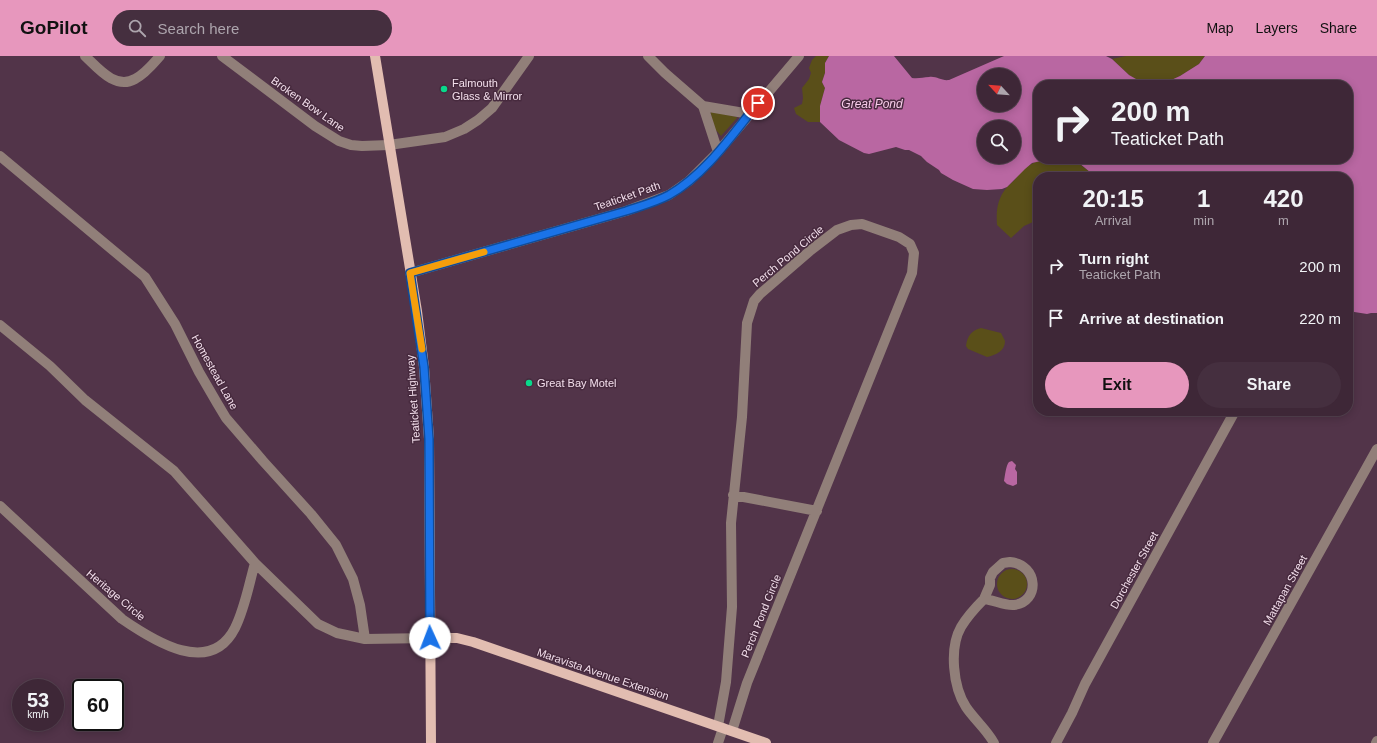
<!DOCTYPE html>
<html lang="en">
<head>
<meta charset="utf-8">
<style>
	body { margin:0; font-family:Arial,sans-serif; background:#452f3f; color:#f1f3f6; height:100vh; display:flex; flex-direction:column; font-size:15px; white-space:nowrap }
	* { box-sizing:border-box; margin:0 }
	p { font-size:13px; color:#ada5ad }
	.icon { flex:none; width:22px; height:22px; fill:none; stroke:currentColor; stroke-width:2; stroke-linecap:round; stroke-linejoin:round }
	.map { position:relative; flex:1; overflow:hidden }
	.drawer { position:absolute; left:1033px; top:116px; width:320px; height:244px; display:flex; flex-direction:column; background:#3e2737; border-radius:16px; box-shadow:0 2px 10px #0003,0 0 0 1px #574452 }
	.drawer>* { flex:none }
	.banner { position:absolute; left:1033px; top:24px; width:320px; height:84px; border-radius:16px; box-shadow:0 2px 10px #0003,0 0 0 1px #574452; background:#3e2737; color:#f1f3f6; overflow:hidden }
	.needle { width:26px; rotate:296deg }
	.fabs { position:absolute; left:977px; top:12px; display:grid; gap:8px }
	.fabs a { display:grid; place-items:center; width:44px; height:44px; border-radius:50%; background:#3e2737; box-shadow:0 2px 10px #0003,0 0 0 1px #574452; font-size:20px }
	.speed { position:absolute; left:12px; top:623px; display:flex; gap:8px; font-size:20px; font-weight:700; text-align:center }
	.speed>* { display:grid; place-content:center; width:52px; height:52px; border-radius:50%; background:#3e2737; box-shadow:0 2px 10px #0003,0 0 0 1px #574452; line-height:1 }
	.speed small { font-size:10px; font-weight:400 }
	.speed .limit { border:2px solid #111; border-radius:6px; background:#fff; color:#111 }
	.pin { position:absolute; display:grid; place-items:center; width:34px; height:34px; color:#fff; margin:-17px; border:2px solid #fff; border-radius:50%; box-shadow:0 1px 4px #0007 }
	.me { position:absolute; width:44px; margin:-22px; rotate:358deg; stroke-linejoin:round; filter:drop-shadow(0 0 3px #0008) }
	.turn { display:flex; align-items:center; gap:14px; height:84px; padding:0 12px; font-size:18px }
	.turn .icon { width:52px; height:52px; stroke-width:2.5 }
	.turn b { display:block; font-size:28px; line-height:34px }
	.eta { display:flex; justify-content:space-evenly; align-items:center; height:68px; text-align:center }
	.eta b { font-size:24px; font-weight:700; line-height:28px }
	.cta { display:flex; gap:8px; margin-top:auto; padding:8px 12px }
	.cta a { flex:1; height:46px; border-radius:24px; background:#e797bd; color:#111; font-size:16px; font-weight:700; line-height:46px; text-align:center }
	.cta a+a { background:#452f3f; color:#f1f3f6 }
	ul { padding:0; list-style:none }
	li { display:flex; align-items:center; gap:12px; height:52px; padding:0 12px }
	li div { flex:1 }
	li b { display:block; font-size:15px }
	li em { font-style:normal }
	header { display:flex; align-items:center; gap:24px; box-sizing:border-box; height:56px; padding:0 20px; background:#e797bd; color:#111 }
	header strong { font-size:19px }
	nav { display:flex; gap:22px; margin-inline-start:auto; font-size:14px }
	.search { width:280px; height:36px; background:#452f3f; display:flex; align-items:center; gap:10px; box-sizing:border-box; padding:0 14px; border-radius:22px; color:#ada5ad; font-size:15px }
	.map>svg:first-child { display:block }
	.green { fill:#5a4f19 }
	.water { fill:#b967a2; fill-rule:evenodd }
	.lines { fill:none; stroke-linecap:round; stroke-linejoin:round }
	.minor { stroke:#917f79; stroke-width:10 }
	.major { stroke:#e2bdb1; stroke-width:10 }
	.route-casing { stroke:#114b97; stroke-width:10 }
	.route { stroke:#1a73e8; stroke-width:7 }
	.slow { stroke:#f59e0b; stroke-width:7 }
	.poi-dot { fill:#08d98b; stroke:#472a3e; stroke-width:1.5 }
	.labels { text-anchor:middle; stroke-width:3; stroke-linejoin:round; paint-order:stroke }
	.poi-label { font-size:11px; fill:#f3dfec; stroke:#472a3e; text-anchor:start }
	.street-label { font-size:11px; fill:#f3dfec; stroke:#472a3e }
	.water-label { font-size:12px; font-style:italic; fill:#f8ccea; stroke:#472a3e }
</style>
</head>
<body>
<header>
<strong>GoPilot</strong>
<div class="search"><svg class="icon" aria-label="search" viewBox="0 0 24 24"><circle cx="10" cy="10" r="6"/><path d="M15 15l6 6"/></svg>Search here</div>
<nav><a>Map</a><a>Layers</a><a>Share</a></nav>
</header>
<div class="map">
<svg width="1377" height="687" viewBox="0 0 1377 687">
	<rect width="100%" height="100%" fill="#523449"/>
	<!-- green -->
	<path class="green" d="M816 0H829L825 7V17L822 26 825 32 820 50V66H808L796 58 794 52 802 48 803 42 802 32 809 23 811 17 809 12 812 4Z
		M1126 0H1205L1199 8 1180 20 1169 25 1159 26 1136 23 1129 19 1112 3Z
		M710 55 737 61V62L721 80 715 73Z
		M1050 103C1075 103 1078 106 1096 121H1038V168L1033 166 1024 170 1011 182 997 169C996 155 997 143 1007 131 1010 128 1014 125 1016 122 1025 110 1035 104 1050 103Z
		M981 272 1001 277 1005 285C1005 295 996 299 987 301L968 293 966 290C967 280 972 274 981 272Z
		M997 528a15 15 0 1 1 30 0a15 15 0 1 1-30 0Z"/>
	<!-- water -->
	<path class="water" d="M829 0H894L912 22C919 23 923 21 929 21 937 20 941 25 949 24L1004 0H1106L1112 3 1129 19 1136 23 1159 26 1169 25 1180 20 1199 8 1205 0H1377V257H1371L1367 258 1348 255V121H1096L1079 107 1061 103H1348V29H1038V103H1050L1032 107 1025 113 1007 131 1002 133 987 134 973 133 953 124 941 117 939 114 927 106 921 100 909 94H905L896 91 869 98 864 97 839 84 820 66V50L825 32 822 26 825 17V7ZM984 19H1014V49H984ZM984 71H1014V101H984Z
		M1012 405 1016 409 1015 413 1017 416V428L1013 430 1007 428 1004 425C1005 420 1006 409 1009 406Z"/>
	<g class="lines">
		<!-- minor -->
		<path class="minor" d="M85 0C98 12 115 34 135 23 145 18 153 8 160 0
			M222 0 315 70 339 85 351 89 362 90 389 89 445 81 464 73 478 64 492 52 529 0
			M648 0 665 17 703 50 718 96
			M703 50 750 58
			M0 100 145 221 175 268 199 316 217 347 226 362 263 405 311 458 336 489 353 523 360 549 365 583 430 582
			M410 217 626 155 669 139 689 125 718 96 799 0
			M0 269 50 310 85 344 174 415 255 507C249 528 245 552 235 572 210 621 154 585 122 563L0 450
			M733 439 817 455
			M1010 506C1039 509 1040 546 1014 549 1005 550 994 544 984 543L990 529V522L993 516 1003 507Z
			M255 507 318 568 337 577 365 583
			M984 543C976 551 967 561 961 571 949 592 953 631 966 651 974 663 987 674 994 687
			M718 670 726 626 732 551 731 467 742 361 747 267 754 245 760 238 811 194 837 174 851 169 862 168 899 181 910 188 914 197 912 217 747 627 732 675
			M718 687 723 672
			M1056 687 1072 657 1085 628 1235 355
			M1213 687 1377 393
			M1376 687 1377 685"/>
		<!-- major -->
		<path class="major" d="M375 0 417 255 424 311 429 383 431 687
			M430 582H457L473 586 766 687"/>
	</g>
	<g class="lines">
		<!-- route casing -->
		<g class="route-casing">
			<path id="route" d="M430 582 429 383 424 311 410 217 626 155C641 150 656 146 669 139 706 118 732 79 758 47"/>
		</g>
		<!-- route -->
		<use href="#route" class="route"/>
		<!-- slow -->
		<path class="slow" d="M422 293 410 217 484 196"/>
	</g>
	<!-- markers -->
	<g class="poi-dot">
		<circle cx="444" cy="33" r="4"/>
		<circle cx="529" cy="327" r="4"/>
	</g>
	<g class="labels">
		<!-- poi labels -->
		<g class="poi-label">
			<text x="452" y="31">Falmouth<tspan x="452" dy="13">Glass &amp; Mirror</tspan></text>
			<text x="537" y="331">Great Bay Motel</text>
		</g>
		<!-- street labels -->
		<g class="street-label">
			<text transform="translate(308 48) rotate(35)" y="4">Broken Bow Lane</text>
			<text transform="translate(627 140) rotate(-19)" y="4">Teaticket Path</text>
			<text transform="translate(788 200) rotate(-40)" y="4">Perch Pond Circle</text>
			<text transform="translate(215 316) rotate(61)" y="4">Homestead Lane</text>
			<text transform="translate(413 343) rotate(-94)" y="4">Teaticket Highway</text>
			<text transform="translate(1134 514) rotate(-61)" y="4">Dorchester Street</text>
			<text transform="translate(1285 534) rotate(-61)" y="4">Mattapan Street</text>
			<text transform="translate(116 539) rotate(40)" y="4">Heritage Circle</text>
			<text transform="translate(761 560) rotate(-68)" y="4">Perch Pond Circle</text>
			<text transform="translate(603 618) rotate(19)" y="4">Maravista Avenue Extension</text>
		</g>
		<!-- water labels -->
		<g class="water-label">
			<text x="872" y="52">Great Pond</text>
		</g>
	</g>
</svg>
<div class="fabs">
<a><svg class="needle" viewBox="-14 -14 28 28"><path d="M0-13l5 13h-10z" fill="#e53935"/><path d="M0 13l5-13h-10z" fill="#ada5ad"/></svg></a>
<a><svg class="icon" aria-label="search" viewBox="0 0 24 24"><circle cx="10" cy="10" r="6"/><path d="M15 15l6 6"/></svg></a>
</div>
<div class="speed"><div>53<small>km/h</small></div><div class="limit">60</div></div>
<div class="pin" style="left:758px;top:47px;background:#d93025"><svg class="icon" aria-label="arrive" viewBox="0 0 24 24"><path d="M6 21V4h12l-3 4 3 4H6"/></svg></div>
<svg class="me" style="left:430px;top:582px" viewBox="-20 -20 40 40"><circle r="19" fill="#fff"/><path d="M0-13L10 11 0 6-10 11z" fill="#1a73e8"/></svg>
<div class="banner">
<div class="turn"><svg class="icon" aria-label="right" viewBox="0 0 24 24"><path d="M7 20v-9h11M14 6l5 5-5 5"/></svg><div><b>200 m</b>Teaticket Path</div></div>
</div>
<section class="drawer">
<div class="eta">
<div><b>20:15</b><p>Arrival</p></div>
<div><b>1</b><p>min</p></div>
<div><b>420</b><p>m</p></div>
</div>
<ul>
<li><svg class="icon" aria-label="right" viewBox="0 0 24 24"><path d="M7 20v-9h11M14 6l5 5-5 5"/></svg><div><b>Turn right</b><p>Teaticket Path</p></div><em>200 m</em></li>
<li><svg class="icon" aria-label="arrive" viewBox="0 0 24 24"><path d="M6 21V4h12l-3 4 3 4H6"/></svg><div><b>Arrive at destination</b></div><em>220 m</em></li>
</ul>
<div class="cta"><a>Exit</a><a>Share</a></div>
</section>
</div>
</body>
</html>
